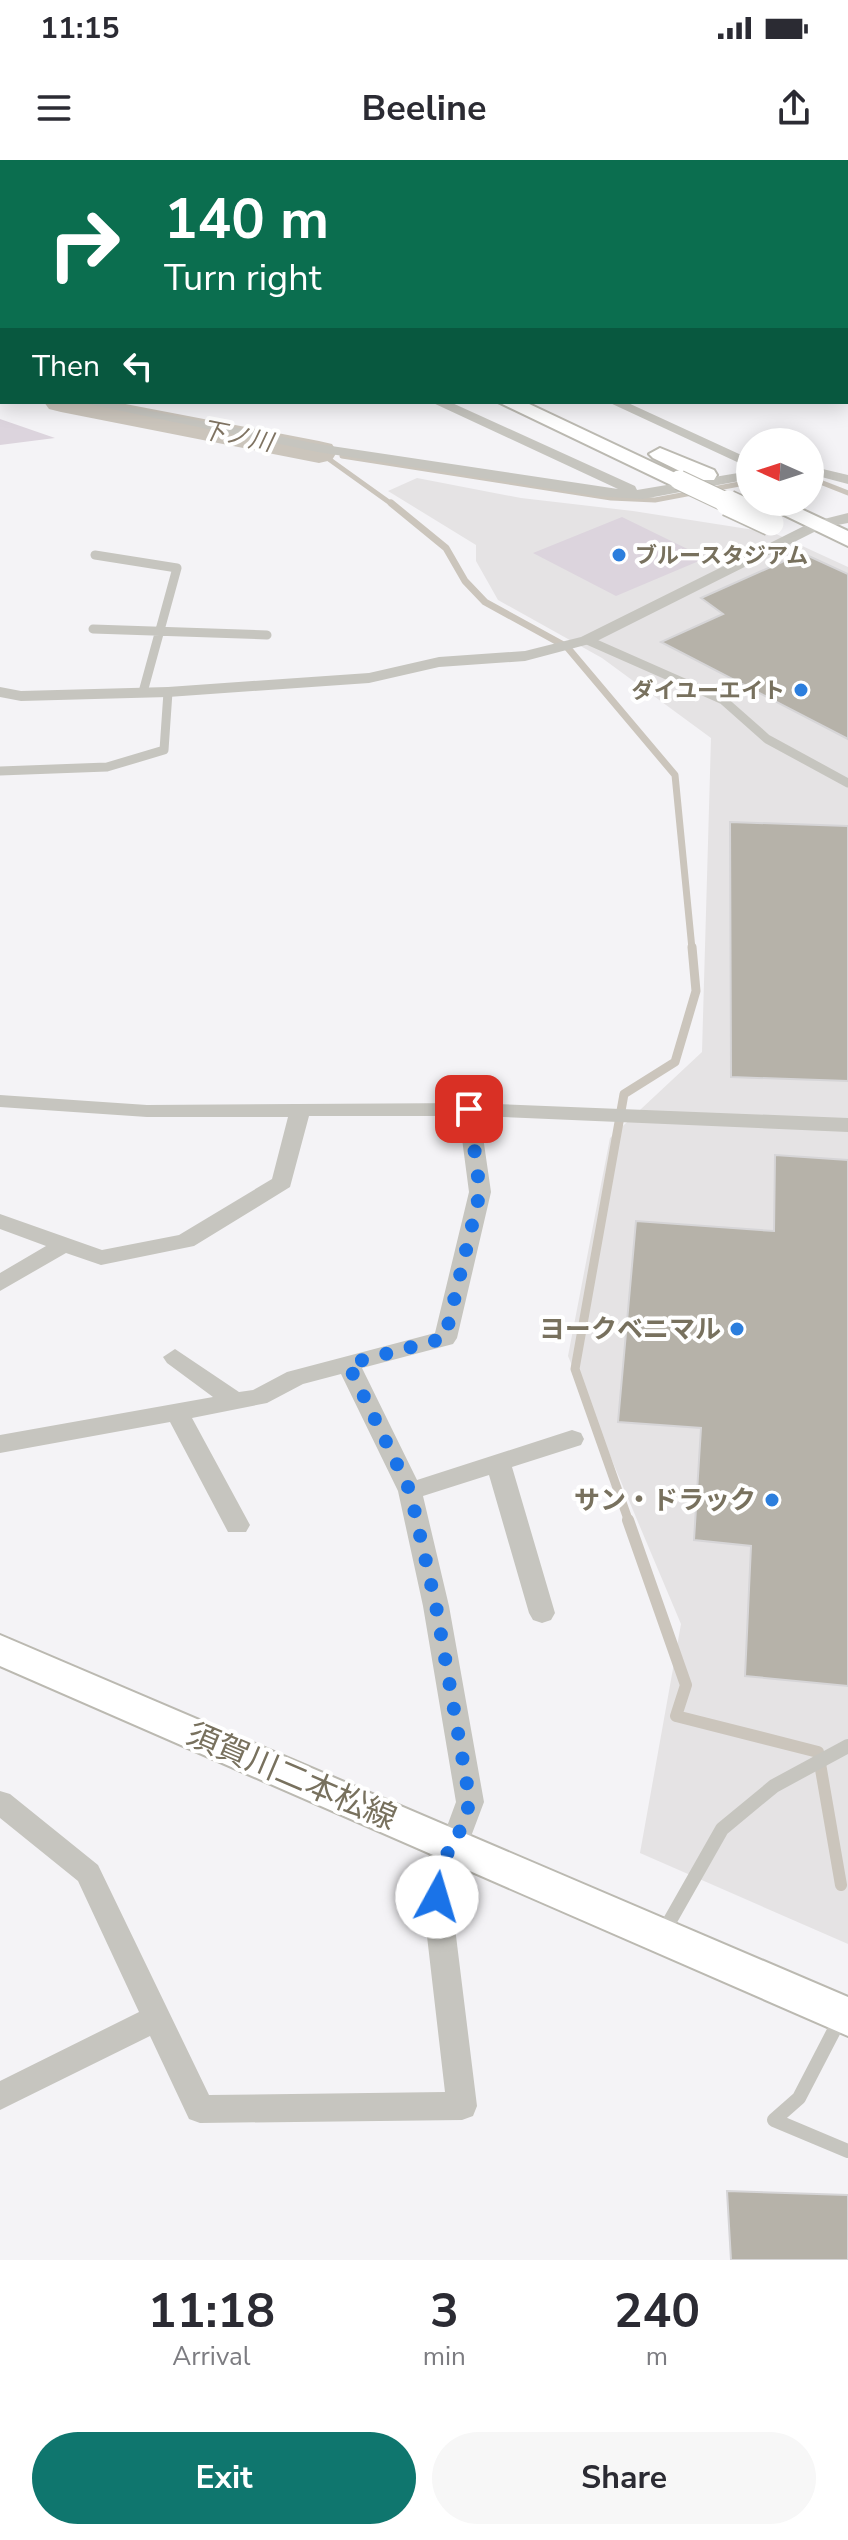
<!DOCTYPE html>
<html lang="en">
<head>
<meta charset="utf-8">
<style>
	body { margin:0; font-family:"Nunito Sans","Noto Sans JP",sans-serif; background:#f7f7f7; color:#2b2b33; height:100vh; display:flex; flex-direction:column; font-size:30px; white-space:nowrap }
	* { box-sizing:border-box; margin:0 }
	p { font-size:26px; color:#7c7c81 }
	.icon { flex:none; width:44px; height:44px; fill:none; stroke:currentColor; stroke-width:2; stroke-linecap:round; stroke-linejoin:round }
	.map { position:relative; height:2100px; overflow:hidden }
	.side { display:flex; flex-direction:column; background:#fff; flex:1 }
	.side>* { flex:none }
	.banner { position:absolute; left:0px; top:0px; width:848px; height:244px; box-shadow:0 4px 20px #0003; background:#0b6e4f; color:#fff; overflow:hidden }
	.needle { width:52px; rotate:273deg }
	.buttons { position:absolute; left:736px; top:268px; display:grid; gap:16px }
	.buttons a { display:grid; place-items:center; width:88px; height:88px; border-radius:50%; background:#fff; box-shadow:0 4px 20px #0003; font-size:40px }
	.pin { position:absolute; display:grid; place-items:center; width:68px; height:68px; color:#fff; margin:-34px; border-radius:16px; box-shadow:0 4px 12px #0006 }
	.me { position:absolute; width:88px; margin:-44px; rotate:6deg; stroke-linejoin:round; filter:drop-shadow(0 0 6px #0008) }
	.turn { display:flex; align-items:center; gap:28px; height:168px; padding:0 32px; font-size:36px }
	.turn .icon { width:104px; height:104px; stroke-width:2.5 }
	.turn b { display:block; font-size:56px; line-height:68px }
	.then { display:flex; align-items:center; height:76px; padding:0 32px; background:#0003; gap:16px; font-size:30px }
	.eta { display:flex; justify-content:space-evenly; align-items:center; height:136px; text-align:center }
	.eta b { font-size:48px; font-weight:700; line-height:56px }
	.button { display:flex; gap:16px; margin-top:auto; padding:16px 32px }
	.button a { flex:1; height:92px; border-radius:48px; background:#0f766e; color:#fff; font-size:32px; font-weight:700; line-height:92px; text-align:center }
	.button a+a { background:#f7f7f7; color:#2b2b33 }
	.status { display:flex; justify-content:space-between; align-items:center; height:56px; padding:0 40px; background:#fff; direction:ltr }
	.status svg { height:22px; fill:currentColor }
	header { display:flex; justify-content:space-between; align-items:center; height:104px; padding:0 32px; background:#fff; font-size:36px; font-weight:700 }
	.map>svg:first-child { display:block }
	.built { fill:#e5e3e4 }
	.green { fill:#dcd4dd }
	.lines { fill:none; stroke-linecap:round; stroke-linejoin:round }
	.stream-far3 { stroke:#cbc5bc; stroke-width:5 }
	.stream-far2 { stroke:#cbc5bc; stroke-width:7 }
	.stream-far1 { stroke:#cbc5bc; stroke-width:9 }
	.stream { stroke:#cbc5bc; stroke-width:12 }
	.river { fill:#cbc5bc; fill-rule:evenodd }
	.building { fill:#b6b2a9; stroke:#d6d5d7; stroke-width:2 }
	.secondary-casing { stroke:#bbb9b1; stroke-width:4 }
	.lane-far1 { stroke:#c6c5bf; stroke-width:9 }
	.lane { stroke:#c6c5bf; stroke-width:14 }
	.street { fill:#c6c5bf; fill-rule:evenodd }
	.secondary { fill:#fff; fill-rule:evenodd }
	.secondary-bridge-far1-casing { stroke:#bbb9b1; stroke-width:21; stroke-linecap:butt }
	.secondary-bridge-casing { stroke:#bbb9b1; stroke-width:28; stroke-linecap:butt }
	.secondary-bridge-far1 { stroke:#fff; stroke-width:19 }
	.secondary-bridge { stroke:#fff; stroke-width:25 }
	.route { stroke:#1a73e8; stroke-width:14; stroke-dasharray:0 25.2 }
	.poi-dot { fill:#2c7edd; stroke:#fff; stroke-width:3 }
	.labels { text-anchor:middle; stroke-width:8; stroke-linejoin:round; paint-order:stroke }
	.far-poi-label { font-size:22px; font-weight:bold; fill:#78715e; stroke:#fff; text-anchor:start }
	.far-water-label { font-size:24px; font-style:italic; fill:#7f7362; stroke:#fff }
	.poi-label { font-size:26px; font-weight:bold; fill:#78715e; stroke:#fff; text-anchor:end }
	.near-street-label { font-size:32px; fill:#78715e; stroke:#fff }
</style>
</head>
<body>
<div class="status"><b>11:15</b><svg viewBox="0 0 49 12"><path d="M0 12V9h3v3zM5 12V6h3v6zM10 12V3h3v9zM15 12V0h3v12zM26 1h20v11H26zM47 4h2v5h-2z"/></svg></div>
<header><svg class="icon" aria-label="menu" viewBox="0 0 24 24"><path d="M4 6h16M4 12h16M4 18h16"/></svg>Beeline<svg class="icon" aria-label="share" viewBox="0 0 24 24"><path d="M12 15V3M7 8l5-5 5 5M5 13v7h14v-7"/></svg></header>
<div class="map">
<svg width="848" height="2100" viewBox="0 0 848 2100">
	<rect width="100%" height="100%" fill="#f4f3f6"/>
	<!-- built -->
	<path class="built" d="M417 318 521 338 633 351 774 373 848 407V1784L640 1693 681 1464 568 1196 610 978 702 892 711 578 602 498 498 440 476 401V385L388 331Z"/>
	<!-- green -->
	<path class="green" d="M0 259 55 278 0 285Z
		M622 357 706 398 616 436 533 393Z"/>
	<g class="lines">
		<!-- stream-far3 -->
		<path class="stream-far3" d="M319 292 393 345
			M342 296 611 338 655 340 750 322
			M810 318 848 333"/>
		<!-- stream-far2 -->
		<path class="stream-far2" d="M391 343 446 388 465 421 485 442 567 487 675 615 692 789"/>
		<!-- stream-far1 -->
		<path class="stream-far1" d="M629 1362 575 1209 624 934 675 902 696 831 692 787"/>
		<!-- stream -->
		<path class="stream" d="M628 1360 686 1525 676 1556 818 1592 841 1725"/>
		<!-- river -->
		<path class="river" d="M44 242H115L319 281 332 284 337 292 332 300 319 303 61 252 49 249Z"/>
	</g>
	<!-- building -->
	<path class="building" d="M802 393 848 414V579L661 482 723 454 701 438Z
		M730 662 848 666V921L731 917Z
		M775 995 848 1000V1526L745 1516 751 1386 694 1380 701 1268 618 1262 636 1061 774 1071Z
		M727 2031 848 2035V2100H731Z"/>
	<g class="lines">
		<!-- secondary casing -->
		<g class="secondary-casing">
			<path id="secondary" d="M0 0H14L15 2H2V6Z
				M498 242H525L690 320 679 326 671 325Z
				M660 288 714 310 717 315 714 320H698L653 298 649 294Z
				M757 342H786L848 371V386Z
				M0 1475 848 1837V1876L0 1506Z"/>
		</g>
		<!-- lane-far1 -->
		<path class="lane-far1" d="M95 395 177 408 143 532
			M93 469 267 475
			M587 480 723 540 767 579 848 623
			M0 611 107 607 164 590 168 532"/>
		<!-- lane -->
		<path class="lane" d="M663 1773 722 1669 774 1626 848 1586
			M840 1859 799 1938 774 1960 848 1991"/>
		<!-- street -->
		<path class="street" d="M846 210H848L846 219Z
			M0 221H2V230H0Z
			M78 242H106L318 284 618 329 431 242H450L635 326 637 330 750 311V319L643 339 596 336 318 292Z
			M608 242H626L750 299V308Z
			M810 306 848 315V324L810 314Z
			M848 353V363L822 368 593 483 525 501 439 507 369 523 168 537 21 541 0 537V527L21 531 168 527 369 513 439 497 525 491 581 477 812 362Z
			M0 935 147 945 469 943 848 958V972L480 956 491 1032 457 1178 453 1184 362 1208 417 1320 572 1270 581 1273 584 1279 581 1285 512 1307 555 1453 551 1460 542 1463 533 1460 529 1453 489 1315 423 1336 449 1446 484 1642 464 1695 448 1711 477 1946 473 1956 462 1960 200 1963 189 1959 150 1876 0 1950V1921L139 1852 78 1721 0 1658V1631L10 1634 98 1705 209 1935 445 1932 419 1707 442 1680 456 1642 423 1446 398 1331 341 1214 303 1224 267 1243 192 1258 250 1365 246 1372H228L170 1262 0 1293V1275L213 1237 167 1203 163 1197 175 1189 239 1232 253 1230 287 1212 435 1173 469 1032 459 956H309L290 1027 194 1086 101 1105 66 1093 0 1131V1113L46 1086 0 1069V1054L102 1090 179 1075 272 1019 288 957H147L0 947Z"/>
		<!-- secondary -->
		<use href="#secondary" class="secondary"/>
		<!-- secondary-bridge-far1 casing -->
		<g class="secondary-bridge-far1-casing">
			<path id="secondary-bridge-far1" d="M679 320 732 345"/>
		</g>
		<!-- secondary-bridge casing -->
		<g class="secondary-bridge-casing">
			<path id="secondary-bridge" d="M728 343 771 363"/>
		</g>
		<!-- secondary-bridge-far1 -->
		<use href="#secondary-bridge-far1" class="secondary-bridge-far1"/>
		<!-- secondary-bridge -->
		<use href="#secondary-bridge" class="secondary-bridge"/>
	</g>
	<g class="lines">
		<!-- route -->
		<path class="route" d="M437 1737 433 1707 454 1687 470 1642 436 1446 410 1331 348 1204 445 1178 480 1032 469 949"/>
	</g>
	<!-- markers -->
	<g class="poi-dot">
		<circle cx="619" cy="395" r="8"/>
		<circle cx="801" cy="530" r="8"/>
		<circle cx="737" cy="1169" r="8"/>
		<circle cx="772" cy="1340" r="8"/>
	</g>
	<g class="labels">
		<!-- far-poi labels -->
		<g class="far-poi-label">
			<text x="635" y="403">ブルースタジアム</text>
			<text x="785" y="538" text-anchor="end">ダイユーエイト</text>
		</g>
		<!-- far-water labels -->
		<g class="far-water-label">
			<text transform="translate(237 276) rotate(11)" y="8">下ノ川</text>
		</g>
		<!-- poi labels -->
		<g class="poi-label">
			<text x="721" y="1178">ヨークベニマル</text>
			<text x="756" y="1349">サン・ドラック</text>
		</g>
		<!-- near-street labels -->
		<g class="near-street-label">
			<text transform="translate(292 1616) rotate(23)" y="11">須賀川二本松線</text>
		</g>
	</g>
</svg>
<div class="buttons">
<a><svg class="needle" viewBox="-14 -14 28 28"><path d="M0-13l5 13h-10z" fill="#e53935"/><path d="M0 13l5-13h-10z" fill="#7c7c81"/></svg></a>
</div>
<div class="pin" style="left:469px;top:949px;background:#d93025"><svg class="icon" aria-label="arrive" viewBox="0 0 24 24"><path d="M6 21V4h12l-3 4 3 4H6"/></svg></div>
<svg class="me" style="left:437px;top:1737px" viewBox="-20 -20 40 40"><circle r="19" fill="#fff"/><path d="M0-13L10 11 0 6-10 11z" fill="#1a73e8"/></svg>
<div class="banner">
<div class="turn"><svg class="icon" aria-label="right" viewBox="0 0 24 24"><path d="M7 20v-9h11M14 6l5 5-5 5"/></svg><div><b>140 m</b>Turn right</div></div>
<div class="then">Then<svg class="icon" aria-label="left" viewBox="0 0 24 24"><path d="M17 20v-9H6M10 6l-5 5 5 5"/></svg></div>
</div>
</div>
<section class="side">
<div class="eta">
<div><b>11:18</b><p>Arrival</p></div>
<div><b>3</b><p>min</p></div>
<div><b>240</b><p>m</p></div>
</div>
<div class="button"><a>Exit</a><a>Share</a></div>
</section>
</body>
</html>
